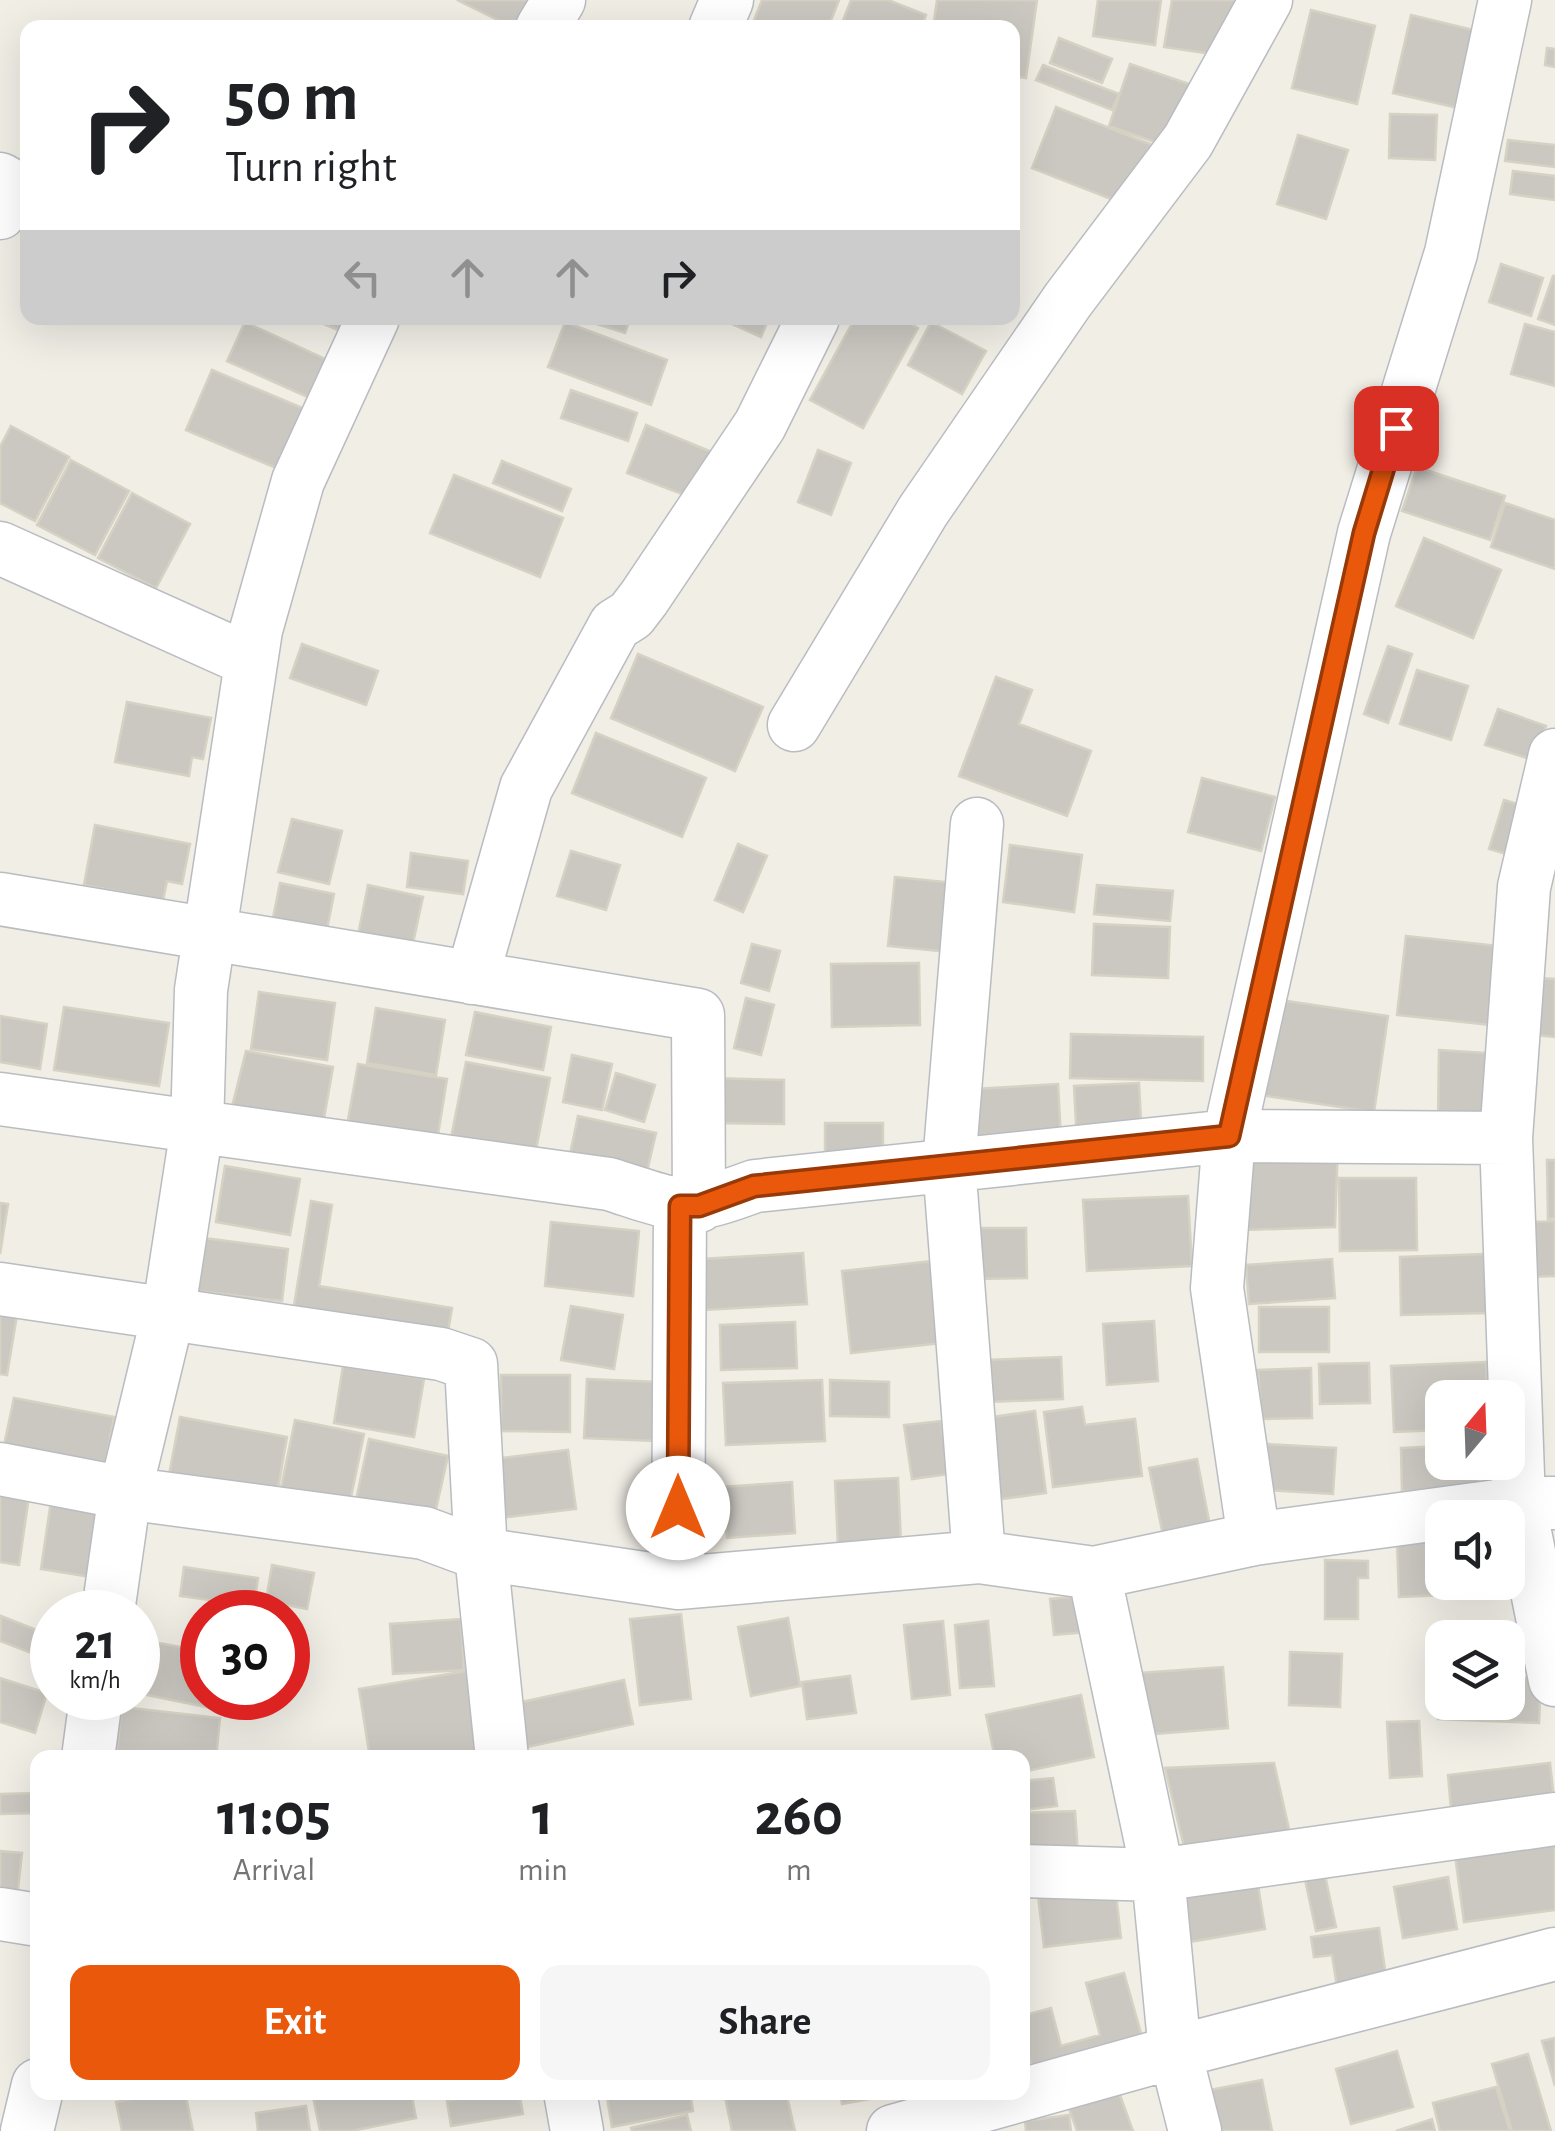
<!DOCTYPE html>
<html lang="en">
<head>
<meta charset="utf-8">
<style>
	body { margin:0; font-family:"Alegreya Sans",sans-serif; background:#f6f6f6; color:#202124; height:100vh; display:flex; flex-direction:column; font-size:38px; white-space:nowrap }
	* { box-sizing:border-box; margin:0 }
	p { font-size:32px; color:#757577 }
	.icon { flex:none; width:55px; height:55px; fill:none; stroke:currentColor; stroke-width:2; stroke-linecap:round; stroke-linejoin:round }
	.map { position:relative; flex:1; overflow:hidden }
	.drawer { position:absolute; left:30px; top:1750px; width:1000px; height:350px; display:flex; flex-direction:column; background:#fff; border-radius:20px; box-shadow:0 10px 40px #0002 }
	.drawer>* { flex:none }
	.guide { position:absolute; left:20px; top:20px; width:1000px; height:305px; border-radius:20px; box-shadow:0 10px 40px #0002; background:#fff; color:#202124; overflow:hidden }
	.needle { width:65px; rotate:19deg }
	.controls { position:absolute; left:1425px; top:1380px; display:grid; gap:20px }
	.controls a { display:grid; place-items:center; width:100px; height:100px; border-radius:20px; background:#fff; box-shadow:0 10px 40px #0002; font-size:50px }
	.speed { position:absolute; left:30px; top:1590px; display:flex; gap:20px; font-size:50px; font-weight:700; text-align:center }
	.speed>* { display:grid; place-content:center; width:130px; height:130px; border-radius:50%; background:#fff; box-shadow:0 10px 40px #0002; line-height:1 }
	.speed small { font-size:25px; font-weight:400 }
	.speed .limit { border:15px solid #d22; background:#fff; color:#111 }
	.pin { position:absolute; display:grid; place-items:center; width:85px; height:85px; color:#fff; margin:-42px; border-radius:20px; box-shadow:0 5px 15px #0006 }
	.me { position:absolute; width:110px; margin:-55px; rotate:0deg; stroke-linejoin:round; filter:drop-shadow(0 0 8px #0008) }
	.turn { display:flex; align-items:center; gap:35px; height:210px; padding:0 40px; font-size:45px }
	.turn .icon { width:130px; height:130px; stroke-width:2.5 }
	.turn b { display:block; font-size:70px; line-height:85px }
	.lanes { display:flex; align-items:center; height:95px; padding:0 40px; background:#0003; justify-content:center; gap:50px; direction:ltr }
	.lanes .off { opacity:.35 }
	.eta { display:flex; justify-content:space-evenly; align-items:center; height:170px; text-align:center }
	.eta b { font-size:60px; font-weight:600; line-height:70px }
	.cta { display:flex; gap:20px; margin-top:auto; padding:20px 40px }
	.cta a { flex:1; height:115px; border-radius:20px; background:#ea580c; color:#fff; font-size:40px; font-weight:600; line-height:115px; text-align:center }
	.cta a+a { background:#f6f6f6; color:#202124 }
	.map>svg:first-child { display:block }
	.building { fill:#cbc8c2; stroke:#d5d1c3; stroke-width:2.5 }
	.lines { fill:none; stroke-linecap:round; stroke-linejoin:round }
	.minor-casing { stroke:#b9bcc1; stroke-width:55 }
	.minor { stroke:#fff; stroke-width:52 }
	.route-casing { stroke:#983908; stroke-width:25 }
	.route { stroke:#ea580c; stroke-width:18 }
</style>
</head>
<body>
<div class="map">
<svg width="1555" height="2131" viewBox="0 0 1555 2131">
	<rect width="100%" height="100%" fill="#f0eee5"/>
	<!-- building -->
	<path class="building" d="M457 0H530L514 28Z
		M762 0H839L828 28H751Z
		M851 0H888L926 15 921 28H840Z
		M937 0H1037L1026 78 1012 76V28H933Z
		M1098 0H1161L1155 45 1093 36Z
		M1172 0H1235L1226 56 1164 47Z
		M1311 10 1375 26 1357 104 1292 88Z
		M1411 15 1477 31 1458 108 1393 93Z
		M1059 38 1112 59 1102 83 1050 63Z
		M1547 48 1555 49V67L1545 65Z
		M1130 64 1198 87 1177 150 1109 126Z
		M1043 65 1119 94 1112 110 1036 80Z
		M1056 107 1155 146 1131 207 1032 168Z
		M1390 114 1437 115 1435 160 1389 158Z
		M1298 135 1348 150 1326 219 1277 204Z
		M1508 140 1555 145V167L1505 161Z
		M1513 171 1555 176V200L1510 194Z
		M1501 264 1543 278 1531 316 1489 302Z
		M1553 276H1555V325L1538 319Z
		M310 318H351L345 333Z
		M578 318H630L625 333Z
		M719 318H769L761 337Z
		M855 318H899L918 328 863 428 810 400Z
		M245 322 345 368 328 406 227 361Z
		M565 322 667 360 651 405 548 367Z
		M931 322 986 351 962 394 908 365Z
		M1525 324 1555 332V386L1511 374Z
		M212 370 321 416 295 476 186 430Z
		M571 390 637 413 628 441 561 418Z
		M646 425 719 455 700 501 627 473Z
		M11 426 69 457 35 521 0 503V447Z
		M818 450 851 463 831 515 798 502Z
		M71 460 129 491 95 555 37 525Z
		M502 461 571 489 562 511 493 483Z
		M1417 467 1505 496 1490 540 1402 511Z
		M454 475 563 518 540 577 430 533Z
		M132 493 190 524 156 588 98 558Z
		M1505 503 1555 520V569L1491 547Z
		M1424 538 1501 570 1473 638 1396 606Z
		M302 644 378 671 366 705 290 678Z
		M1388 646 1412 654 1388 723 1364 714Z
		M638 654 763 707 735 771 611 718Z
		M1417 670 1468 686 1451 740 1400 724Z
		M996 677 1032 690 1019 724 1091 751 1067 816 959 776Z
		M127 702 211 718 203 759 192 757 189 776 115 762Z
		M1498 709 1546 726 1533 760 1485 745Z
		M596 733 706 778 682 837 572 793Z
		M1202 778 1275 797 1261 851 1188 832Z
		M1504 800 1534 809 1520 858 1489 849Z
		M292 819 342 831 329 884 278 872Z
		M95 825 190 844 182 884 167 881 163 900 84 885Z
		M738 844 767 856 743 912 715 900Z
		M1010 845 1082 855 1074 912 1003 902Z
		M571 851 620 865 606 910 557 896Z
		M411 853 468 861 463 894 407 887Z
		M895 877 955 883 948 952 888 946Z
		M280 883 334 894 324 944 270 933Z
		M368 885 423 897 408 966 354 955Z
		M1097 885 1173 891 1170 921 1094 914Z
		M1094 924 1170 927 1168 978 1092 975Z
		M1406 936 1499 946 1492 1025 1397 1015Z
		M752 944 780 951 769 991 741 983Z
		M919 963 920 1025 832 1027 831 964Z
		M1539 978 1555 979V1037L1535 1035Z
		M259 992 335 1003 327 1060 251 1049Z
		M746 998 774 1005 761 1055 734 1048Z
		M1267 998 1388 1016 1374 1112 1253 1094Z
		M64 1007 169 1023 159 1086 54 1070Z
		M376 1008 445 1020 436 1075 367 1063Z
		M475 1012 551 1027 543 1070 466 1055Z
		M0 1016 47 1024 40 1069 0 1062Z
		M1071 1034 1203 1037V1081L1070 1078Z
		M1439 1050 1500 1054 1499 1126 1438 1123Z
		M246 1051 333 1067 323 1124 232 1107Z
		M572 1055 612 1064 602 1110 563 1102Z
		M466 1062 550 1078 534 1160 450 1143Z
		M358 1064 447 1079 436 1147 346 1131Z
		M616 1073 655 1085 644 1122 605 1110Z
		M710 1078 784 1080V1124L710 1123Z
		M1139 1083 1142 1139 1077 1142 1074 1086Z
		M1058 1084 1061 1139 979 1144 975 1089Z
		M578 1116 656 1133 646 1176 569 1159Z
		M825 1123H883V1161L825 1162Z
		M1338 1140 1335 1227 1245 1230V1141Z
		M1547 1160H1555V1218L1548 1219Z
		M225 1166 300 1179 290 1235 216 1222Z
		M1339 1178H1416L1417 1250 1340 1251Z
		M1188 1196 1192 1266 1087 1271 1083 1200Z
		M311 1201 332 1205 319 1286 452 1308 447 1338 293 1312Z
		M0 1203 8 1204 0 1254Z
		M1555 1221V1276L1525 1277 1523 1222Z
		M551 1222 639 1231 633 1296 545 1286Z
		M973 1228H1026L1027 1278 974 1279Z
		M204 1238 288 1249 282 1301 198 1291Z
		M803 1253 807 1304 704 1310 701 1259Z
		M1485 1254 1487 1313 1401 1315 1400 1257Z
		M1332 1259 1335 1298 1249 1304 1246 1265Z
		M933 1261 942 1343 851 1353 842 1271Z
		M0 1306 18 1309 7 1375 0 1374Z
		M571 1306 623 1315 614 1369 561 1360Z
		M1259 1307H1329V1352H1259Z
		M1154 1321 1158 1381 1107 1385 1103 1324Z
		M795 1322 797 1368 721 1370 720 1325Z
		M1061 1357 1063 1399 989 1402 987 1360Z
		M1486 1362 1488 1398H1442V1430L1394 1432 1391 1366Z
		M1369 1363 1370 1403 1320 1404 1319 1364Z
		M343 1366 424 1379 414 1437 334 1423Z
		M1311 1368 1312 1418 1262 1419 1258 1370Z
		M501 1375H570V1432L501 1431Z
		M587 1379 658 1382 655 1441 584 1438Z
		M822 1380 825 1441 726 1445 723 1383Z
		M830 1380 889 1382V1417L830 1416Z
		M14 1398 114 1417 103 1476 2 1455Z
		M1082 1407 1085 1425 1135 1419 1142 1476 1053 1487 1044 1412Z
		M1035 1411 1046 1493 995 1500 985 1418Z
		M180 1417 287 1437 277 1494 169 1475Z
		M295 1420 364 1434 350 1502 281 1488Z
		M941 1421 949 1474 912 1479 904 1425Z
		M369 1439 448 1456 434 1518 356 1500Z
		M1267 1444 1336 1448 1333 1494 1264 1490Z
		M1442 1446V1462H1478V1489L1402 1491 1401 1448Z
		M568 1450 576 1509 492 1519 484 1460Z
		M1197 1459 1210 1526 1163 1535 1149 1468Z
		M898 1478 901 1543 838 1547 835 1481Z
		M792 1482 795 1533 727 1538 723 1487Z
		M0 1491 29 1496 19 1565 0 1562Z
		M51 1501 101 1509 91 1577 41 1569Z
		M1442 1538V1582H1495L1496 1593 1399 1597 1397 1540Z
		M1325 1560 1368 1561V1578H1358V1619H1325Z
		M272 1565 314 1573 307 1609 266 1601Z
		M184 1567 258 1578 254 1606 180 1596Z
		M1083 1596 1087 1632 1054 1635 1050 1599Z
		M681 1614 691 1699 640 1705 630 1619Z
		M1 1616 52 1636V1661L0 1641Z
		M788 1618 800 1686 751 1696 738 1627Z
		M461 1619 464 1670 393 1674 390 1624Z
		M943 1621 950 1695 912 1699 904 1625Z
		M988 1621 994 1686 960 1688 955 1625Z
		M153 1642 202 1651V1698H218L216 1709 142 1694Z
		M1290 1652 1342 1654 1340 1707 1289 1705Z
		M1223 1667 1228 1728 1131 1736 1126 1674Z
		M479 1669 489 1758H370L359 1689Z
		M1440 1674 1442 1702H1508V1677L1541 1678 1539 1723 1438 1719Z
		M850 1676 856 1713 807 1719 802 1682Z
		M0 1678 47 1693 35 1733 0 1722Z
		M624 1680 633 1724 527 1747 517 1703Z
		M1081 1695 1094 1757 1022 1772V1758H995L986 1715Z
		M122 1707 220 1718 216 1758H116Z
		M1419 1721 1422 1776 1390 1778 1387 1722Z
		M1274 1763 1292 1842 1185 1851 1165 1768Z
		M1550 1763 1554 1799 1451 1809 1448 1775Z
		M1053 1778 1057 1806 1022 1810V1781Z
		M38 1793V1813L0 1814V1794Z
		M1075 1811 1078 1854 1022 1857V1813Z
		M1555 1842V1910L1464 1922 1455 1855Z
		M0 1851 22 1853 16 1907 0 1905Z
		M1323 1866 1336 1927 1316 1931 1303 1870Z
		M1448 1877 1457 1929 1403 1938 1394 1887Z
		M1114 1878 1121 1938 1044 1947 1037 1887Z
		M1257 1879 1265 1929 1184 1943 1175 1893Z
		M1379 1928 1388 1991 1339 1999 1332 1955 1314 1957 1311 1937Z
		M1124 1973 1142 2037 1031 2067 1022 2016 1051 2008 1061 2046 1100 2035 1086 1983Z
		M1555 2038V2086L1542 2041Z
		M1397 2051 1413 2107 1351 2124 1336 2069Z
		M1528 2054 1551 2131H1512L1492 2064Z
		M1113 2076 1133 2131H1077L1064 2094Z
		M1262 2080 1272 2131H1218L1210 2090Z
		M1496 2087 1510 2131H1440L1433 2103Z
		M166 2092H185L193 2131H122L116 2102Z
		M312 2092H411L416 2118 351 2131H320Z
		M495 2092H519L523 2114 451 2126 447 2101Z
		M637 2092H690L693 2111 612 2127 607 2098Z
		M724 2092H786L795 2131H732Z
		M840 2092H874L875 2098 842 2104Z
		M306 2106 310 2131H258L256 2113Z
		M687 2115 691 2131H632L631 2128Z
		M1069 2115 1071 2131H1026L1025 2121Z
		M1432 2119 1435 2131H1396Z"/>
	<g class="lines">
		<!-- minor casing -->
		<g class="minor-casing">
			<path id="minor" d="M542 28 559 0
				M715 28 727 0
				M0 179 14 187 0 213
				M0 548 251 661
				M794 725 923 511 1068 300 1188 141 1266 0
				M1555 755 1524 887 1506 1138 1519 1503 1555 1680
				M977 824 949 1164 979 1557
				M0 899 698 1015 699 1206
				M472 978 526 788 615 625 631 615 644 598 760 425 813 318
				M0 1099 609 1184C682 1207 682 1213 755 1186L1229 1136 1506 1138
				M0 1289 441 1354 471 1364 481 1554 678 1583 979 1557 1094 1573 1254 1539 1519 1503H1555
				M0 1469 125 1493 424 1533 481 1554 502 1758
				M1254 1539 1217 1288 1229 1136 1364 533 1451 253 1505 0
				M1094 1573 1158 1875 1175 2052 1195 2131
				M678 1583 680 1206
				M108 1612 125 1493 168 1315 197 1128 201 990 256 630 298 481 373 318
				M88 1758 96 1698
				M1022 1871 1158 1875 1555 1819
				M0 1914 38 1920
				M570 2092 577 2131
				M27 2131 38 2085
				M893 2131 1175 2052 1555 1954"/>
		</g>
		<!-- minor -->
		<use href="#minor" class="minor"/>
	</g>
	<g class="lines">
		<!-- route casing -->
		<g class="route-casing">
			<path id="route" d="M678 1508 680 1206H699L754 1186 1229 1136 1364 533 1396 428"/>
		</g>
		<!-- route -->
		<use href="#route" class="route"/>
	</g>
</svg>
<div class="controls">
<a><svg class="needle" viewBox="-14 -14 28 28"><path d="M0-13l5 13h-10z" fill="#e53935"/><path d="M0 13l5-13h-10z" fill="#757577"/></svg></a>
<a><svg class="icon" aria-label="sound" viewBox="0 0 24 24"><path d="M4 9h4l5-4v14l-5-4H4zM17 9q2 3 0 6"/></svg></a>
<a><svg class="icon" aria-label="layers" viewBox="0 0 24 24"><path d="M12 4l9 5-9 5-9-5zM3 14l9 5 9-5"/></svg></a>
</div>
<div class="speed"><div>21<small>km/h</small></div><div class="limit">30</div></div>
<div class="pin" style="left:1396px;top:428px;background:#d93025"><svg class="icon" aria-label="arrive" viewBox="0 0 24 24"><path d="M6 21V4h12l-3 4 3 4H6"/></svg></div>
<svg class="me" style="left:678px;top:1508px" viewBox="-20 -20 40 40"><circle r="19" fill="#fff"/><path d="M0-13L10 11 0 6-10 11z" fill="#ea580c"/></svg>
<div class="guide">
<div class="turn"><svg class="icon" aria-label="right" viewBox="0 0 24 24"><path d="M7 20v-9h11M14 6l5 5-5 5"/></svg><div><b>50 m</b>Turn right</div></div>
<div class="lanes"><svg class="icon off" aria-label="left" viewBox="0 0 24 24"><path d="M17 20v-9H6M10 6l-5 5 5 5"/></svg><svg class="icon off" aria-label="ahead" viewBox="0 0 24 24"><path d="M12 20V5M6 11l6-6 6 6"/></svg><svg class="icon off" aria-label="ahead" viewBox="0 0 24 24"><path d="M12 20V5M6 11l6-6 6 6"/></svg><svg class="icon" aria-label="right" viewBox="0 0 24 24"><path d="M7 20v-9h11M14 6l5 5-5 5"/></svg></div>
</div>
<section class="drawer">
<div class="eta">
<div><b>11:05</b><p>Arrival</p></div>
<div><b>1</b><p>min</p></div>
<div><b>260</b><p>m</p></div>
</div>
<div class="cta"><a>Exit</a><a>Share</a></div>
</section>
</div>
</body>
</html>
